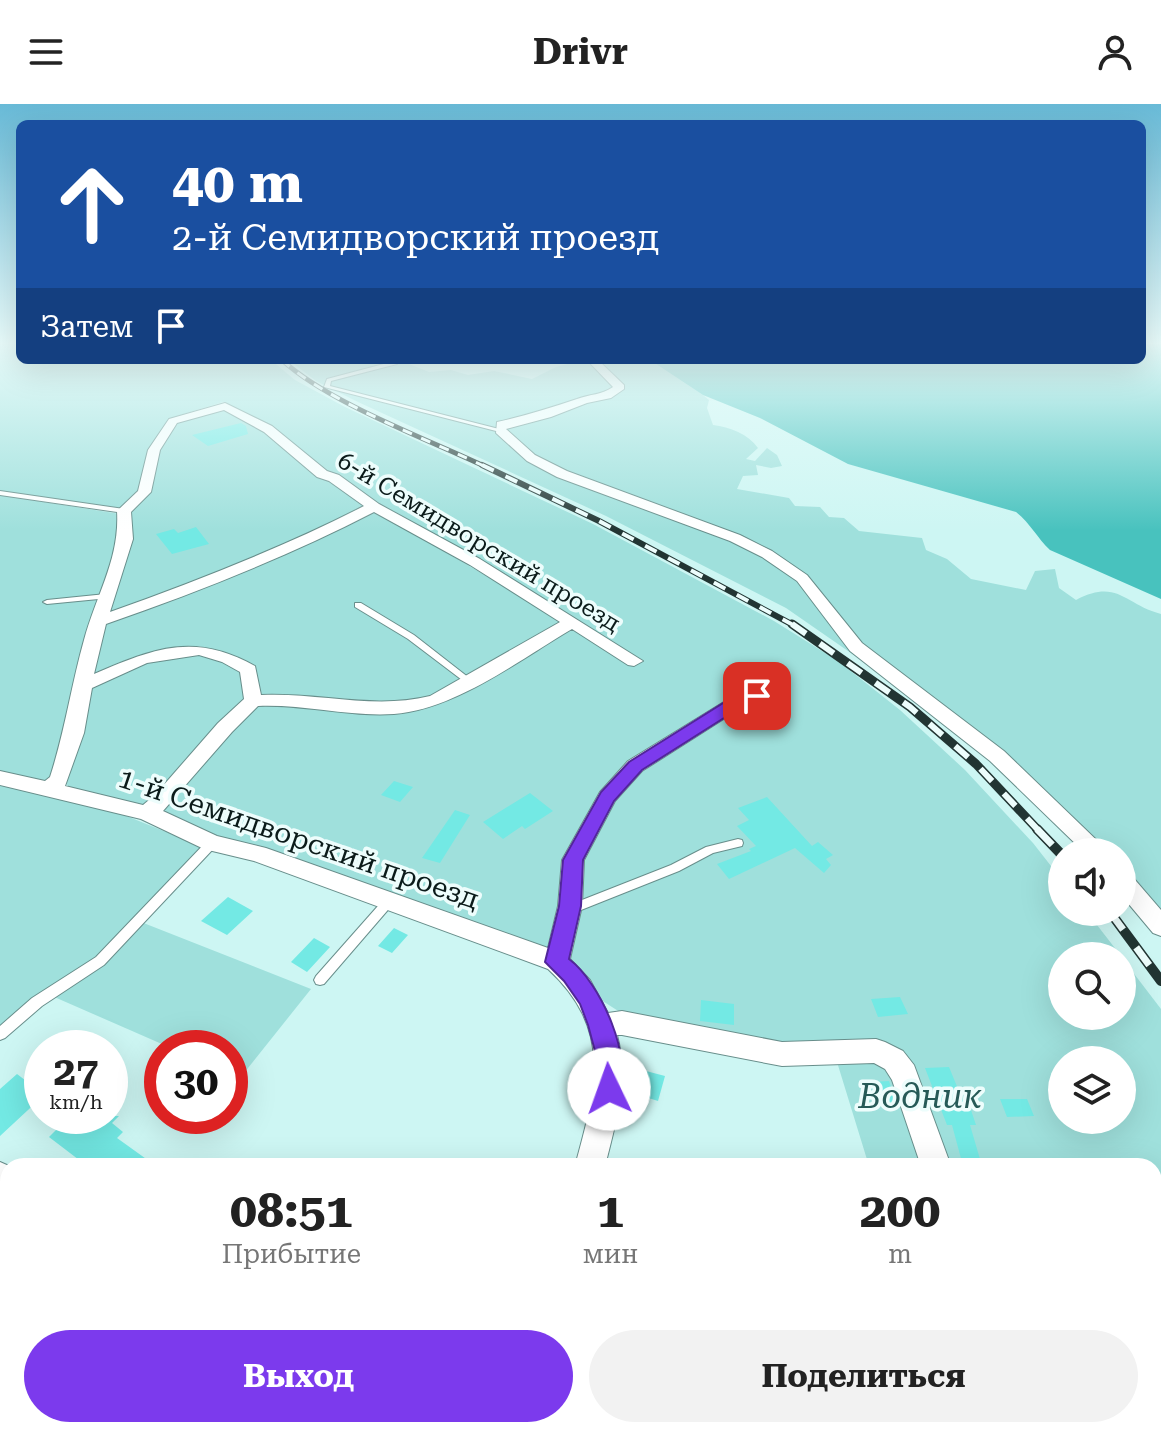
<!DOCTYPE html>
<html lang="ru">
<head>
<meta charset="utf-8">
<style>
	body { margin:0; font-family:"Roboto Serif",serif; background:#f2f2f2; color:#222; height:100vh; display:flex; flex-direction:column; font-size:30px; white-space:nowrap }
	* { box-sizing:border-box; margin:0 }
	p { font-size:26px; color:#767676 }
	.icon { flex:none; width:44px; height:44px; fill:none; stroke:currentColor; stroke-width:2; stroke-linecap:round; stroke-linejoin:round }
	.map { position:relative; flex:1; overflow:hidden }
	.drawer { position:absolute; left:0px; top:1054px; width:1162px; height:280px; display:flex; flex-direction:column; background:#fff; border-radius:24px 24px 0 0; box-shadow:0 8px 32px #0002 }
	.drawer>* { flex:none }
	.banner { position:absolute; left:16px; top:16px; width:1130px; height:244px; border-radius:12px; box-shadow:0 8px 32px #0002; background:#1a4fa0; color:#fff; overflow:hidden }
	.controls { position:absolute; left:1048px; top:734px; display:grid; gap:16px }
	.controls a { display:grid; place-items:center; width:88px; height:88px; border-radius:50%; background:#fff; box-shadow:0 8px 32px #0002; font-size:40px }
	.speed { position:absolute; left:24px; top:926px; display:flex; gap:16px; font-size:40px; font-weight:700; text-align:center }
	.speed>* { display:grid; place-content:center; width:104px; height:104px; border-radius:50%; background:#fff; box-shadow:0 8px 32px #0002; line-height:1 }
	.speed small { font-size:20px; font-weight:400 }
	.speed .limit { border:12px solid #d22; background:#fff; color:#111 }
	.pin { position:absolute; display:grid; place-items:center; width:68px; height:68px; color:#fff; margin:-34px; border-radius:16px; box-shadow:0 4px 12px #0006 }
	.me { position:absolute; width:88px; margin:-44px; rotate:357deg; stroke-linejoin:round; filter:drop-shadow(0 0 6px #0008) }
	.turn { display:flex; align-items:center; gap:28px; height:168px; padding:0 24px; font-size:36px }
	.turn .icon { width:104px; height:104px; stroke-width:2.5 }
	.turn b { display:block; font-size:56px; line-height:68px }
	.then { display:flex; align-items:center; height:76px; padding:0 24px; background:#0003; gap:16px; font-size:30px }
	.eta { display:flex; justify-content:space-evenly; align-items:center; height:136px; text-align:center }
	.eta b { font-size:48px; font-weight:700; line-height:56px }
	.primary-button { display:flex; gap:16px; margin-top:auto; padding:16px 24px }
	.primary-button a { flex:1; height:92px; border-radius:48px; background:#7c3aed; color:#fff; font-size:32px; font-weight:700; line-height:92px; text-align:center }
	.primary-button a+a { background:#f2f2f2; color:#222 }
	header { display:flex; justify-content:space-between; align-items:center; height:104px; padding:0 24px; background:#fff; font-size:36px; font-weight:700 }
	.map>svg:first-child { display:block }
	.green { fill:#9fe0dc; fill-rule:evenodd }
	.water { fill:#48c2be }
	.building { fill:#73e9e4 }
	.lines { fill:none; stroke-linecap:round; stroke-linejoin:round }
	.lane-casing { stroke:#688e8b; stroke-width:2 }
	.street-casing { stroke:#688e8b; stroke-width:2 }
	.lane { fill:#fff; fill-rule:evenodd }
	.street { fill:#fff; fill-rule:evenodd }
	.rail-far3-casing { stroke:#223533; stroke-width:5 }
	.rail-far2-casing { stroke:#223533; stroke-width:6 }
	.rail-far1-casing { stroke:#223533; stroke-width:9 }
	.rail-casing { stroke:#223533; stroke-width:10 }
	.rail-far3 { stroke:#edfdfc; stroke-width:3; stroke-dasharray:10; stroke-linecap:butt }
	.rail-far2 { stroke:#edfdfc; stroke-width:4; stroke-dasharray:13; stroke-linecap:butt }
	.rail-far1 { stroke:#edfdfc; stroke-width:6; stroke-dasharray:17; stroke-linecap:butt }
	.rail { stroke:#edfdfc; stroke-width:7; stroke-dasharray:22; stroke-linecap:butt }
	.route { fill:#7c3aed; stroke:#51269a; stroke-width:2 }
	.labels { text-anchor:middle; stroke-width:7; stroke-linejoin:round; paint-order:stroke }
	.far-street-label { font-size:24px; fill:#0b1b1a; stroke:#edfdfc }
	.street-label { font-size:28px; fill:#0b1b1a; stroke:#edfdfc }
	.near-park-label { font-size:34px; font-style:italic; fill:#265a57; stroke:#edfdfc }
</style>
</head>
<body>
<header><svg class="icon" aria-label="menu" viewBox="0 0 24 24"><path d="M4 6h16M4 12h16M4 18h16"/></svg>Drivr<svg class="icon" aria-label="person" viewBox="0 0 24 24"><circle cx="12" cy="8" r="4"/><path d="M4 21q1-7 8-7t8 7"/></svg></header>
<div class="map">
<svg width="1161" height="1334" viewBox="0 0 1161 1334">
	<rect width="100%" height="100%" fill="#cdf6f3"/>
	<!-- green -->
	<path class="green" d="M0 240H20V256H271L295 276 345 303 593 420 774 517 838 557 900 606 965 666 1033 739 1062 776V808H1087L1121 852H1062V912H1122V854L1161 905V1334H961L960 1326H1154V1062H869L837 958 626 912 598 894 550 846 218 735 161 708 257 600 423 604 560 526 575 525 324 368 223 298 174 313 168 318 141 387 121 404 0 387ZM1062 956H1122V1016H1062Z
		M289 256H408L404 258 429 268 451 266 468 271 494 267 532 275 556 263 583 256H650L703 291 709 296 707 304 713 321C730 323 748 330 758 344L746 355 755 357 767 344 777 351 782 362 771 364 756 361 758 371 743 372 737 385 789 394 795 402 820 403 829 413 844 414 859 427 922 434 926 446 947 455 971 475 1026 486 1035 467 1055 465 1059 484 1076 496C1118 474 1125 501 1161 510V811L1122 766V748H1106L1087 726 1021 667 786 504 606 412 358 298 316 277Z
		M222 303 265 326 367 404 309 434 108 513 130 434 131 407 157 346 176 318Z
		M0 391 120 410 115 459 49 676 39 677 0 668Z
		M376 407 561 516 560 520 434 595 377 600 260 593 230 551 199 542 90 576 106 518Z
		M197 549 242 562 248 594 149 700 138 702 68 682 66 679 89 588C116 559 160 554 197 549Z
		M0 681 119 709 201 742 141 818 311 885 240 974 230 970V944H171L52 892 0 936Z"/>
	<!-- water -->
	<path class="water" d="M1142 240H1161V495L1050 446C1037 434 1031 420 1016 408L848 360 760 314 703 291 650 256H1142Z"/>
	<!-- building -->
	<path class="building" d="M241 319 246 322 248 330 208 342 192 331Z
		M196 423 209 440 172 450 156 430 174 425 178 429Z
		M394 677 413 683 400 698 381 691Z
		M530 689 553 707 525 725 522 722 503 735 483 718Z
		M767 693 812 742 818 738 833 751 826 755 831 761 824 769 795 744 729 775 717 760 751 747 749 745 756 742 737 722 749 716 738 704Z
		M455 706 470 711 440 759 422 754Z
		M228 793 253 807 227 831 201 817Z
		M394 824 408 831 392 849 378 842Z
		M314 834 330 843 307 868 291 858Z
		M900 893 908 910 878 913 871 895Z
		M701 896 734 900V921L700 917Z
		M949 963 963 997H968L976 1021H970L982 1062H963L952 1021H947L925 964Z
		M646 967 665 972 658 997 639 991Z
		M17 970 42 989V993L0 1032V985Z
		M889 977 896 998 877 1000 870 978Z
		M1000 995H1027L1034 1012 1007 1013Z
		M70 1012H119L112 1019 123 1028 117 1034 156 1062H87L49 1033Z"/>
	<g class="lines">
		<!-- lane casing -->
		<g class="lane-casing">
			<path id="lane" d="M395 257 397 260 331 277 330 282 503 326 500 328 324 283 327 275Z
				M0 387 124 405 127 407 124 409 0 391Z
				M106 490H109V494L47 500 43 498 47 496Z
				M355 499H361L414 531 473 577 469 580 466 579 408 535 355 503Z
				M212 735 216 736 217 739 216 742 104 861 42 902 5 934 0 936V922L32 894 96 853 208 736Z
				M738 735 742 736 743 739 742 742 713 749 679 767 581 806 577 808 568 805 566 802 568 799 577 798 671 761 706 743Z
				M389 792 393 794 395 797 393 800 324 880 320 881 316 880 314 876 316 872 385 794Z"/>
		</g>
		<!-- street casing -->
		<g class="street-casing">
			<path id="street" d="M587 256H598L624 281V285L611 294 587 299 551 313 506 325 535 351 567 367 740 431 772 447 807 471 862 539 1004 647 1109 748H1084L990 657 850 547 797 477 762 453 730 437 557 373 527 357 496 329 497 318C525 312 550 304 577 295 590 290 602 291 613 283Z
				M225 299 272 322 327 367 339 371 379 400 480 455 643 557 634 562 628 561 572 525C519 556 456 605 394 610 349 613 303 600 258 602L232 628 163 707 217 732 266 744 548 844 558 802 562 756 600 688 628 657 727 596 774 580H786L789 584 786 588 741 604 642 667 615 697 584 756 582 802 570 855 590 876 608 909 622 907 782 938 876 935 885 938 903 947 914 961 951 1062H921L892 976 885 965 874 959 782 962 622 931H617C629 976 616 1018 605 1062H575C596 985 614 926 548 865L254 757 204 745 141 715 0 681V667L45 677 50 673C65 627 71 582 84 536 96 491 120 455 117 407L138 387 148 346 169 315ZM224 306 264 328 317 373 329 377 364 402C282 444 197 477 110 508L133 435 131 408 151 388 160 346 177 319ZM374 408 470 461 560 518 430 592C374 606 318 588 261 591L255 562C195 528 154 544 94 570L106 520C198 488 287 453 374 408ZM199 551 222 558 240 568 244 595 218 619 155 691 143 701 65 682 84 629 92 584 147 559Z
				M1122 767 1130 770 1161 806V832L1153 829 1122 792Z
				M0 1058 9 1062 8 1096 0 1093Z
				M457 1326H494L491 1334H454Z
				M998 1326H1034L1036 1334H1000Z"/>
		</g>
		<!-- lane -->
		<use href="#lane" class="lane"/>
		<!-- street -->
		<use href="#street" class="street"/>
		<!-- rail-far3 casing -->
		<g class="rail-far3-casing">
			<path id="rail-far3" d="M282 256C329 299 427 335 486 363"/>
		</g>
		<!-- rail-far2 casing -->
		<g class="rail-far2-casing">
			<path id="rail-far2" d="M482 361 599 417 795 522"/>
		</g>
		<!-- rail-far1 casing -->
		<g class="rail-far1-casing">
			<path id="rail-far1" d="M792 520 910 603 976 660 1039 727"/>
		</g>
		<!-- rail casing -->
		<g class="rail-casing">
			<path id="rail" d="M1037 725 1062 751
				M1110 808 1161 877"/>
		</g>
		<!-- rail-far3 -->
		<use href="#rail-far3" class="rail-far3"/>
		<!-- rail-far2 -->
		<use href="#rail-far2" class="rail-far2"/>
		<!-- rail-far1 -->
		<use href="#rail-far1" class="rail-far1"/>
		<!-- rail -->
		<use href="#rail" class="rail"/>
	</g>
	<!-- sky -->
	<linearGradient id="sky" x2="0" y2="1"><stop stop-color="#68bad7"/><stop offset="0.56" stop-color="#e8fbfa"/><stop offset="1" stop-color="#e8fbfa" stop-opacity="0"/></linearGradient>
	<rect width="1161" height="427" fill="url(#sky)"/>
	<!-- route -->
	<path class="route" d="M757 587 766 592 740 604 642 666 614 697 583 756 581 802 569 855C600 878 635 955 618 994L609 997 600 994 596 985V951L588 921 580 900 564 877 545 858 559 802 563 756 601 688 629 658 728 596Z"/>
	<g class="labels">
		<!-- far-street labels -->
		<g class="far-street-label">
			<text transform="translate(479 438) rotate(31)" y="8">6-й Семидворский проезд</text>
		</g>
		<!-- street labels -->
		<g class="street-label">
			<text transform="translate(299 734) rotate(19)" y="10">1-й Семидворский проезд</text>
		</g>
		<!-- near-park labels -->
		<g class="near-park-label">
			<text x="920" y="1004">Водник</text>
		</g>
	</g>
</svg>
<div class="controls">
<a><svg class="icon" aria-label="sound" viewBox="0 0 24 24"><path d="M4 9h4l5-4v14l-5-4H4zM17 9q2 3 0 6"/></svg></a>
<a><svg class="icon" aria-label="search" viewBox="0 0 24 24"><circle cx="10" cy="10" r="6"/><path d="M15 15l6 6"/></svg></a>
<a><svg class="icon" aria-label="layers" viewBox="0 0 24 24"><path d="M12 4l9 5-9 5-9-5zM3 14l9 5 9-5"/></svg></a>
</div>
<div class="speed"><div>27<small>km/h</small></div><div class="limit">30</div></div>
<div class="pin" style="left:757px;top:592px;background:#d93025"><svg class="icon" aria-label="arrive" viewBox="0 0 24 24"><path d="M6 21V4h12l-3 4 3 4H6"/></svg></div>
<svg class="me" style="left:609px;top:985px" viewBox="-20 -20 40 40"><circle r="19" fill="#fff"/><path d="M0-13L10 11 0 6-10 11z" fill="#7c3aed"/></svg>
<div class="banner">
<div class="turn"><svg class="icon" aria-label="ahead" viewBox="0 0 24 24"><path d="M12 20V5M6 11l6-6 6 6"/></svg><div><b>40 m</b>2-й Семидворский проезд</div></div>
<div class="then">Затем<svg class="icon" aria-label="arrive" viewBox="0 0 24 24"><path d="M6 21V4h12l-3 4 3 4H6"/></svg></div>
</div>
<section class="drawer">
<div class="eta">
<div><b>08:51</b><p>Прибытие</p></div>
<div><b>1</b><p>мин</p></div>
<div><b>200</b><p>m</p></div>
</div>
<div class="primary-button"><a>Выход</a><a>Поделиться</a></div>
</section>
</div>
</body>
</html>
